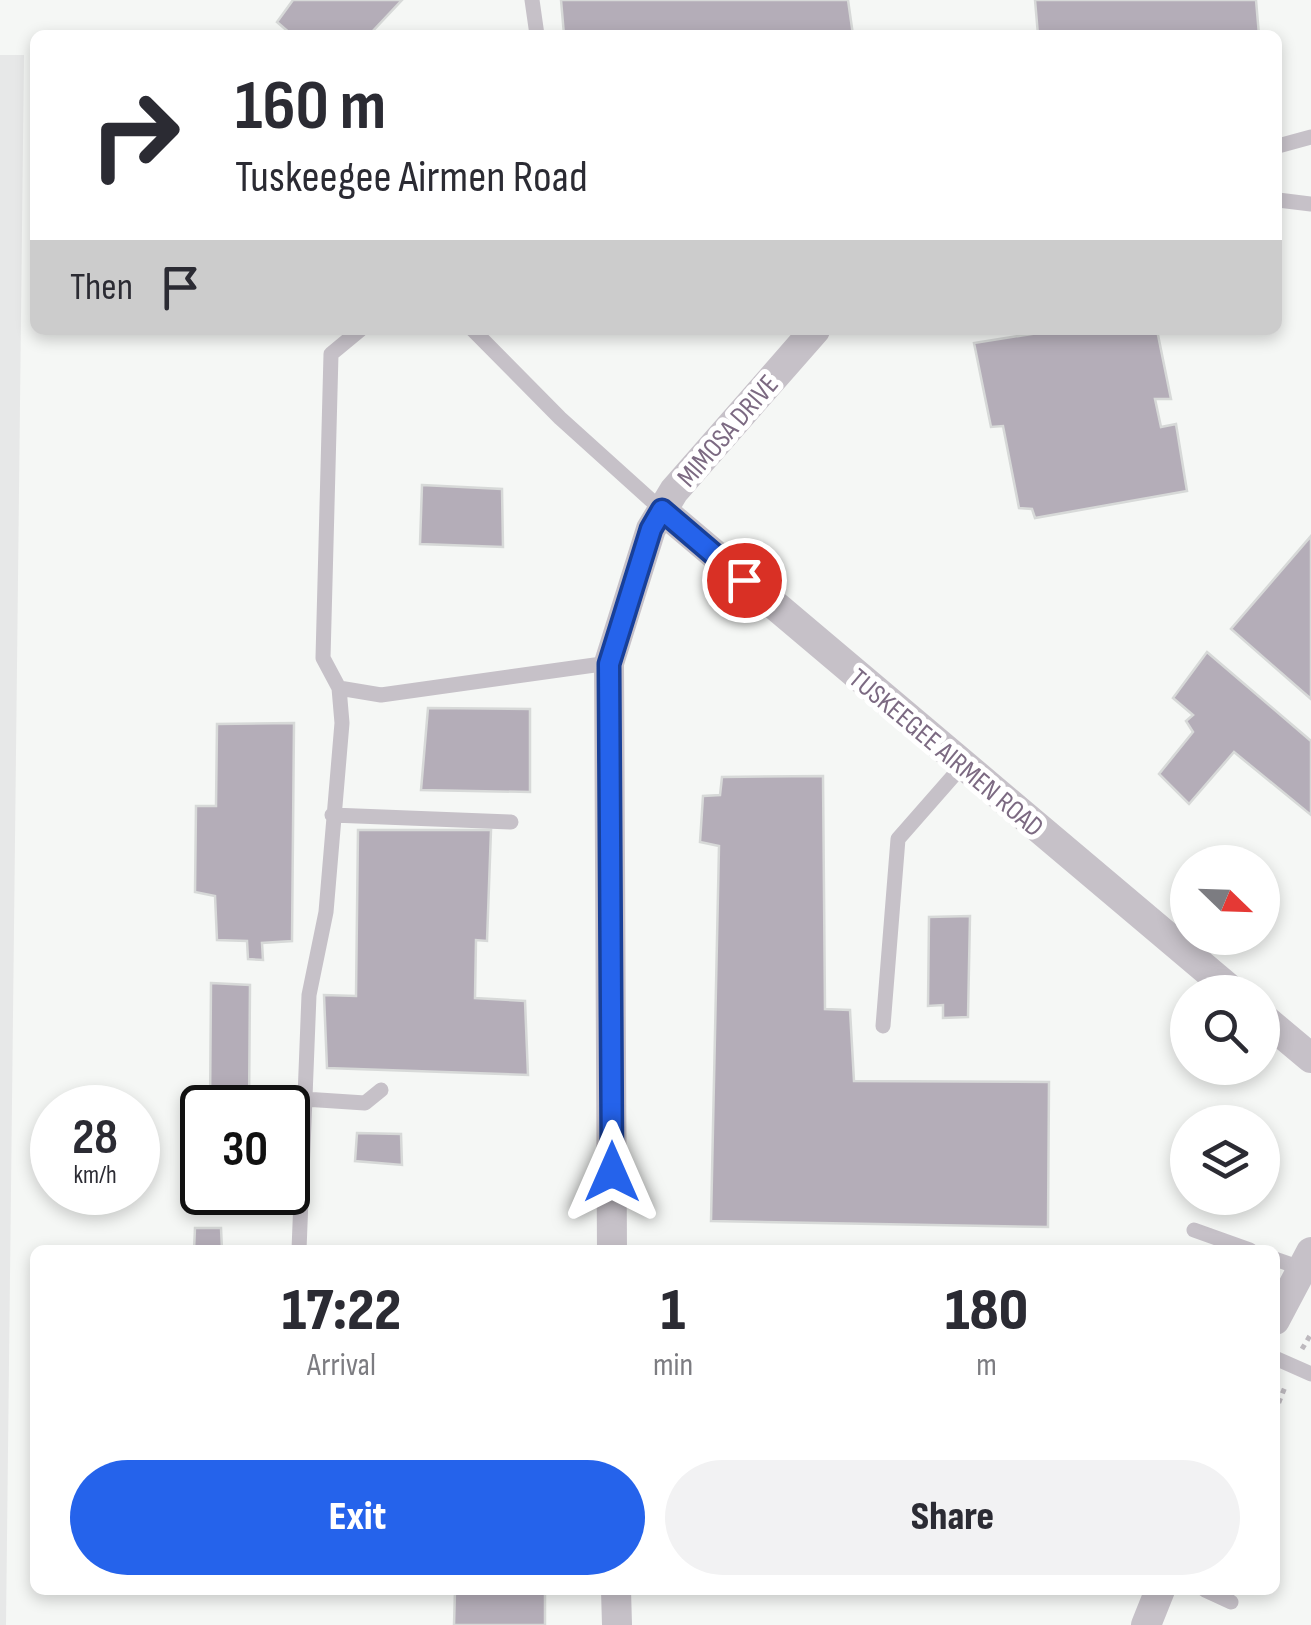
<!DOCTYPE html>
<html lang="en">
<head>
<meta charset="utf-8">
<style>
	body { margin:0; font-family:"Sofia Sans Condensed",sans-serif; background:#f2f2f3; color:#2b2b33; height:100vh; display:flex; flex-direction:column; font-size:38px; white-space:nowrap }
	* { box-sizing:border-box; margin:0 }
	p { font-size:32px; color:#7c7c81 }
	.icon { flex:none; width:55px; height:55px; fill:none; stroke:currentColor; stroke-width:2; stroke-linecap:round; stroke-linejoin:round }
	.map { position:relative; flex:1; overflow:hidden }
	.drawer { position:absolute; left:30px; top:1245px; width:1250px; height:350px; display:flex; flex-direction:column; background:#fff; border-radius:15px; box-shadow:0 5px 15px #0003 }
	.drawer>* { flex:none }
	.guide { position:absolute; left:30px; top:30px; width:1252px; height:305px; border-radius:15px; box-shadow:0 5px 15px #0003; background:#fff; color:#2b2b33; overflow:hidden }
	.needle { width:65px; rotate:113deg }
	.buttons { position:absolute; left:1170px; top:845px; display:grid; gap:20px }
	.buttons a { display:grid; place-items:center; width:110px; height:110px; border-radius:50%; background:#fff; box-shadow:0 5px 15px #0003; font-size:50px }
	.speed { position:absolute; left:30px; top:1085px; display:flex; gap:20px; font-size:50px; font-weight:700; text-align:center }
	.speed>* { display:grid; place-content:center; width:130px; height:130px; border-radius:50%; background:#fff; box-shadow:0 5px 15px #0003; line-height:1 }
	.speed small { font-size:25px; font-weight:400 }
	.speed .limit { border:5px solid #111; border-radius:15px; background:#fff; color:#111 }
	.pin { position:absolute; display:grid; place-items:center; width:85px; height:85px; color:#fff; margin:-42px; border:5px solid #fff; border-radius:50%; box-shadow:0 2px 10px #0007 }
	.me { position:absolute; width:110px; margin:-55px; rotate:0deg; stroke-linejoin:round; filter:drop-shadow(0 0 8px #0008) }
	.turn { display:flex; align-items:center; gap:35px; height:210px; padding:0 40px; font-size:45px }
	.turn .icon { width:130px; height:130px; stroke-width:2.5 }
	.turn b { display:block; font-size:70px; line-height:85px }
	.then { display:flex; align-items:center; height:95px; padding:0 40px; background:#0003; gap:20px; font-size:38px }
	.eta { display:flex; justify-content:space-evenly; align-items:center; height:170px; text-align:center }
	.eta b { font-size:60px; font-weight:800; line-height:70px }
	.button { display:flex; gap:20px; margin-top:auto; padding:20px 40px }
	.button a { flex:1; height:115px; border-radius:60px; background:#2563eb; color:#fff; font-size:40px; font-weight:800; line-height:115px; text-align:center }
	.button a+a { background:#f2f2f3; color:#2b2b33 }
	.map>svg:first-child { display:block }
	.built { fill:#e7e8e8 }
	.building { fill:#b4adb8; stroke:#d7d9d8; stroke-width:2.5 }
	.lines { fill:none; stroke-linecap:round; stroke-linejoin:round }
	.path { stroke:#bdb9be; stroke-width:5; stroke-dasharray:5 5; stroke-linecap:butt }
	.lane { stroke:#c6c1c8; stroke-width:15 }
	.street { stroke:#c6c1c8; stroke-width:30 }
	.route-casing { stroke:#184099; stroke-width:25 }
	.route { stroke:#2563eb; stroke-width:18 }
	.labels { text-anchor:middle; stroke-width:10; stroke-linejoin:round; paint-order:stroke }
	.street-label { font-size:28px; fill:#7c6a82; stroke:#fff }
</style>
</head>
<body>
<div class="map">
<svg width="1311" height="1625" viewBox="0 0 1311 1625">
	<rect width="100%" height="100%" fill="#f5f7f5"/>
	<!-- built -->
	<path class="built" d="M0 55H24L6 1625H0Z"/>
	<!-- building -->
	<path class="building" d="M293 0H402L369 35H292L277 22Z
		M561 0H848L853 35H564Z
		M1035 0H1256L1259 35H1038Z
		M1057 330H1157L1171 399H1155L1161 427 1176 424 1187 491 1035 518 1032 509 1019 508 1003 426 991 427 974 343Z
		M422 485 502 489 503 547 420 544Z
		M1311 536V699L1231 629Z
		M1207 652 1311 741V815L1234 752 1189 804 1159 774 1193 732 1186 721 1193 715 1173 698Z
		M428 708 530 709V792L421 790Z
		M294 723 292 941 262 943 263 960 248 959 247 941 217 940 215 896 195 892 196 806H216L217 724Z
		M823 776 825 1009 850 1010 854 1081 1049 1082 1048 1227 711 1221 719 846 700 842 703 796 720 795 722 777Z
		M358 830H491L487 941 476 940 475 998 525 1001 528 1075 327 1068 324 995 356 996Z
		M970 916 968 1017 943 1018V1005L928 1006 929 917Z
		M211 983 250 985 249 1108H210Z
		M357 1133 401 1134 402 1165 355 1161Z
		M195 1228H221L222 1250H194Z
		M455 1590H545V1625H454Z"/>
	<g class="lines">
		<!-- path -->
		<path class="path" d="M1302 1349 1311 1334
			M1275 1412 1285 1387"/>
		<!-- lane -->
		<path class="lane" d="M532 0 537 35
			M1278 146 1311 137
			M1278 200 1311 204
			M360 330 331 354 323 658 339 688 381 695 609 663
			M473 330 560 418 662 510
			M332 815 511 822
			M883 1026 898 839 962 766
			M304 1099 365 1103 381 1090
			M1194 1230 1250 1250
			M299 1250 309 995 326 912 342 723 339 688
			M1275 1259 1301 1268
			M1275 1358 1311 1374
			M1205 1590 1231 1602"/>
		<!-- street -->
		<path class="street" d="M662 510 1233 992
			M1262 1017 1311 1058
			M612 1250 609 663 651 529 674 491 815 330
			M1275 1320 1311 1252
			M616 1590 617 1625
			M1146 1625 1160 1590"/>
	</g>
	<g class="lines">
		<!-- route casing -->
		<g class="route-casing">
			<path id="route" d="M612 1172 609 664 651 529 662 510 744 580"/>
		</g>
		<!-- route -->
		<use href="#route" class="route"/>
	</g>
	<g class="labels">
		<!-- street labels -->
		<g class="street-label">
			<text transform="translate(727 430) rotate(-49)" y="10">MIMOSA DRIVE</text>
			<text transform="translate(947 752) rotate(40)" y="10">TUSKEEGEE AIRMEN ROAD</text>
		</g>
	</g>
</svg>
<div class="buttons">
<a><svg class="needle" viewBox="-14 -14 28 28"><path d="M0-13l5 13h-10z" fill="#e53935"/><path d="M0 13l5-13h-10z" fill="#7c7c81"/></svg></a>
<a><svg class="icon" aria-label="search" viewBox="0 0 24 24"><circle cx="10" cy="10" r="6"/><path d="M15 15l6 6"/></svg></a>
<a><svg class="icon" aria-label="layers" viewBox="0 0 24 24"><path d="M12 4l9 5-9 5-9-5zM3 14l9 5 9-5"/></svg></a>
</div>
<div class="speed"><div>28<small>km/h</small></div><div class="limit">30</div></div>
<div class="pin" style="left:744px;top:580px;background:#d93025"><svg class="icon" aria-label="arrive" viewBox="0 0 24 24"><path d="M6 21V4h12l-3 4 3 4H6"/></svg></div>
<svg class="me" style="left:612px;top:1172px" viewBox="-20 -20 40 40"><path d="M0-17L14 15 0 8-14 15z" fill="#2563eb" stroke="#fff" stroke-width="4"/></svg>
<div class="guide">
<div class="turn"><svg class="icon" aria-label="right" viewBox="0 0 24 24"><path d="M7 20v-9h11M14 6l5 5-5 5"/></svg><div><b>160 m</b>Tuskeegee Airmen Road</div></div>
<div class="then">Then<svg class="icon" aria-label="arrive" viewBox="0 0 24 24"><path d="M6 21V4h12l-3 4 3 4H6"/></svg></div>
</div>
<section class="drawer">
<div class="eta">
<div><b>17:22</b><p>Arrival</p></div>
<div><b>1</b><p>min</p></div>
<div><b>180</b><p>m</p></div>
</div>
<div class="button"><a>Exit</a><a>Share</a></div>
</section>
</div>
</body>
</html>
